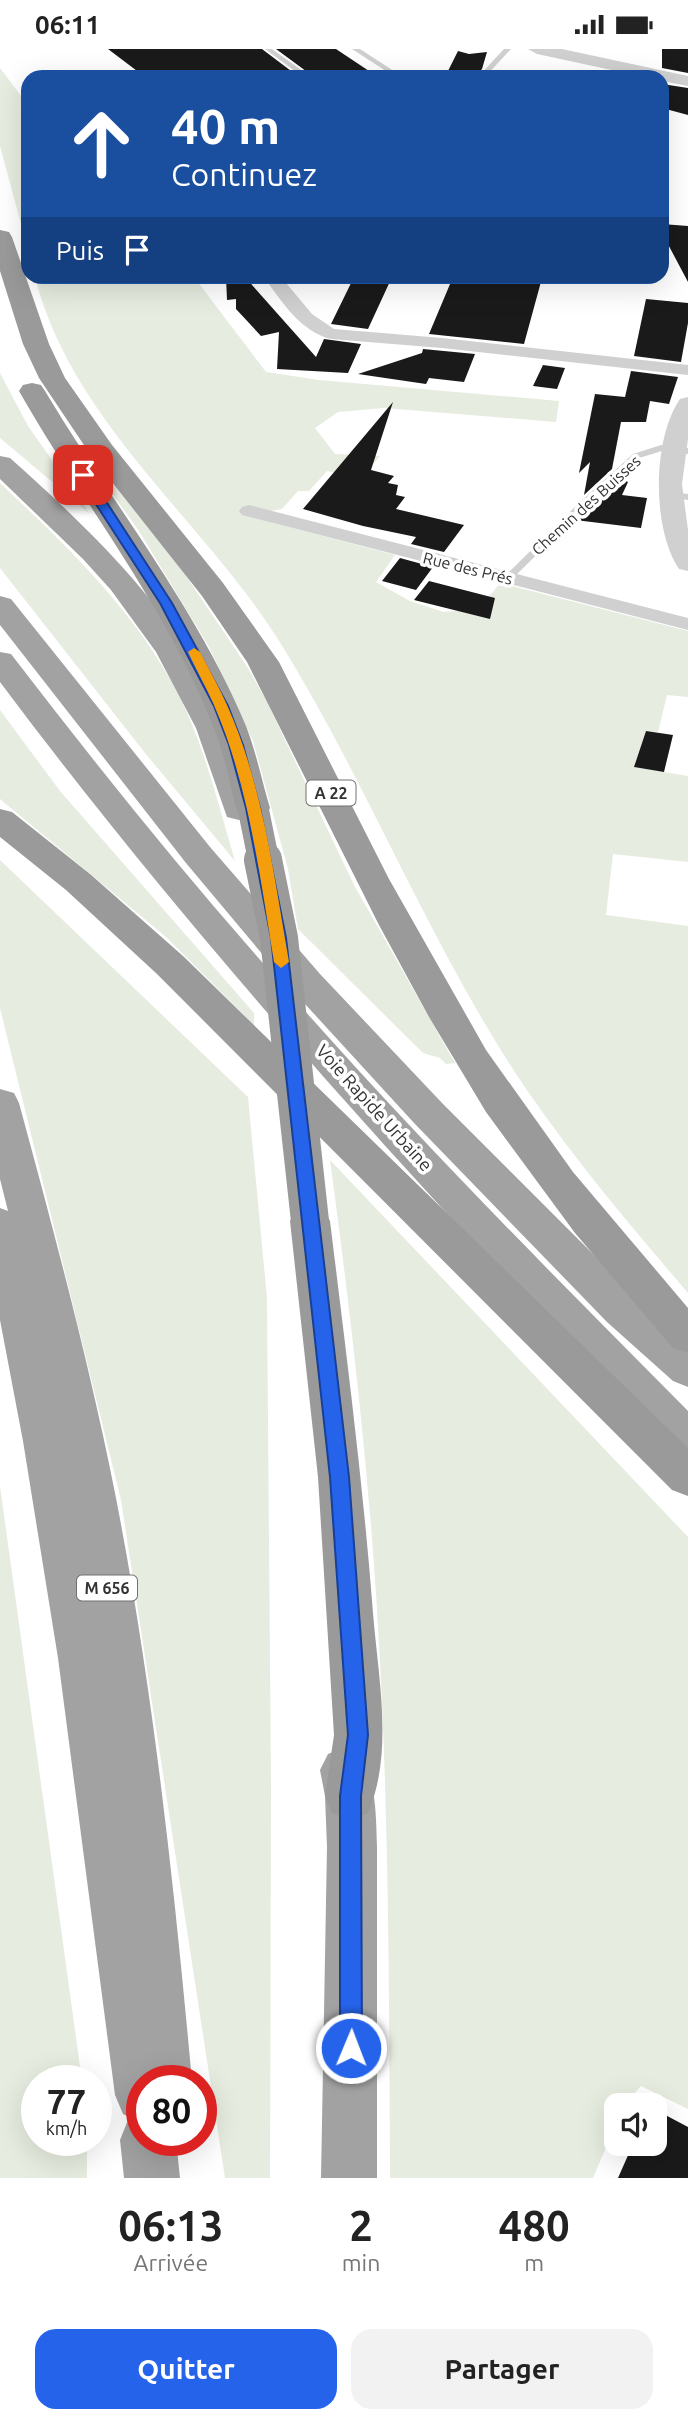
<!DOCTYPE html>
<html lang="fr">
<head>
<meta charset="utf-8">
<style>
	body { margin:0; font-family:Ubuntu,sans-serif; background:#f2f2f2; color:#222; height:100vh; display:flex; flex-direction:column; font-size:26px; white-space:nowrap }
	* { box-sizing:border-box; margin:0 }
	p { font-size:23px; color:#767676 }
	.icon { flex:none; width:38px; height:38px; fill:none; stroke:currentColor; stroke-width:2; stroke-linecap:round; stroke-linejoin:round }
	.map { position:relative; height:2129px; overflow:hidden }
	.side { display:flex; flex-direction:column; background:#fff; flex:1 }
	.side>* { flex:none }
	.hud { position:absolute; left:21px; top:21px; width:648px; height:214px; border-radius:21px; box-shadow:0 7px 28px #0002; background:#1a4fa0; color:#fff; overflow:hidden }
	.controls { position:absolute; left:604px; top:2044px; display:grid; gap:14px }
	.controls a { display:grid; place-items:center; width:63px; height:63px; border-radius:14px; background:#fff; box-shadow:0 7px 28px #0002; font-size:35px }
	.speed { position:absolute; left:21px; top:2016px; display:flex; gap:14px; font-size:35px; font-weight:700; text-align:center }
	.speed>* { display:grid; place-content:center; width:91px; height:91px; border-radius:50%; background:#fff; box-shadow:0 7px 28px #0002; line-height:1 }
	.speed small { font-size:18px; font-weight:400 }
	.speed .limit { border:10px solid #d22; background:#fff; color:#111 }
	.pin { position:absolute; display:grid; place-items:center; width:60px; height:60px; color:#fff; margin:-30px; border-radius:14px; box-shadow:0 4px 10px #0006 }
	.me { position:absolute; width:77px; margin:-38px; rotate:1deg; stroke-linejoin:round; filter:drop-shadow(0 0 5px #0008) }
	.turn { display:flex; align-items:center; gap:24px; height:147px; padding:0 35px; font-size:32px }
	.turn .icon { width:91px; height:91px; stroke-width:2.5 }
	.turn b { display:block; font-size:49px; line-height:60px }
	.then { display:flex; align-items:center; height:66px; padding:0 35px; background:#0003; gap:14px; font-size:26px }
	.eta { display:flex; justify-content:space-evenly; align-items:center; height:119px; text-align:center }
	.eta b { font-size:42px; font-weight:700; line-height:49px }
	.cta { display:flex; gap:14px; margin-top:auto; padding:14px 35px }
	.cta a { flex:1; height:80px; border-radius:21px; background:#2563eb; color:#fff; font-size:28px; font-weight:700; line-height:80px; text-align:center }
	.cta a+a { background:#f2f2f2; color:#222 }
	.status { display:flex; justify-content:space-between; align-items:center; height:49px; padding:0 35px; background:#fff; direction:ltr }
	.status svg { height:19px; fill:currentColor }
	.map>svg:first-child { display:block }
	.green { fill:#e6ecdf }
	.building { fill:#1a1a1a }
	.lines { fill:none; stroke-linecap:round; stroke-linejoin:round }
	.service { fill:#d0d0d0; fill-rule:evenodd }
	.minor { fill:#d0d0d0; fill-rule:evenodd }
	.tertiary { fill:#d0d0d0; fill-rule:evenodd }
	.trunk { fill:#a2a2a2; fill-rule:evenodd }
	.motorway { fill:#9a9a9a; fill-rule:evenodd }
	.motorway-bridge-far1 { stroke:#9a9a9a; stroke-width:31 }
	.motorway-bridge { stroke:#9a9a9a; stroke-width:38 }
	.route { fill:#2563eb; stroke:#184099; stroke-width:2 }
	.slow { fill:#f59e0b }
	.labels { text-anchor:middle; stroke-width:7; stroke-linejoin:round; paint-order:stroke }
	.far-street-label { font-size:16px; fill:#333; stroke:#fff }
	.shield { fill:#fff; stroke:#707070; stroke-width:2 }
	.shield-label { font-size:16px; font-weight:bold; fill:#333 }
	.street-label { font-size:18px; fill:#333; stroke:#fff }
</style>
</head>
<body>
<div class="status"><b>06:11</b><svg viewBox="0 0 49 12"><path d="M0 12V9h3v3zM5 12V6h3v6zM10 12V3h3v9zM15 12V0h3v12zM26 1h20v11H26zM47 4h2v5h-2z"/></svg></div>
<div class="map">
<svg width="688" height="2129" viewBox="0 0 688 2129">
	<rect width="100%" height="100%" fill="#fff"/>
	<!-- green -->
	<path class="green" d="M0 19 28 56V201L0 97Z
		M35 228H194L266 323 319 331 559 352 556 373 384 359 338 363 315 379 335 405 380 407 362 429 327 422 309 442H298L282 460 270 462V473L395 506 376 533 410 552 444 563 479 560 500 534 688 582V648L667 646 658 683 646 682 634 718 688 727V813L613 805 606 866 688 877V1244C623 1168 555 1088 502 1003 420 871 362 726 281 595 204 471 72 374 35 228Z
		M0 324 28 377 89 464 0 389Z
		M111 433 182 521 248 619 267 653 354 836 455 1014 446 1015 440 1009 423 1004 298 880 288 820 253 692 209 598 139 482 106 436Z
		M0 434C66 496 133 560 176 641 204 694 218 755 235 812L145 704 0 519Z
		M0 661 60 742 254 964V976L165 887 0 750Z
		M0 811 248 1048 267 1249 271 1738 270 2129H225L121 1451 0 959Z
		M330 1111 688 1488V2060L641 2037 624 2056H616V2075L593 2129H390C389 1916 389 1702 372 1489 362 1363 347 1237 330 1111Z
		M0 1437 82 2032H37V2091H87V2129H0Z"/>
	<!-- building -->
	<path class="building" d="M108 0H262L299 28H145Z
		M276 0H336L378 28H314Z
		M662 0H688V24L662 19Z
		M458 2 469 5 487 3 482 20 475 28H445Z
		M662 35 688 39V66L662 59Z
		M662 175 688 177V233L662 184Z
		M226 228H245L316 308 324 290 361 295 348 324 277 320 279 283 261 287 236 260V250L227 251Z
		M354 228H392L368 280 331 275Z
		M453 228 542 229 524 295 429 285Z
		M646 250 688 254V274L681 313 634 307Z
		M423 300 475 305 464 333 429 329 426 335 358 325 422 304Z
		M543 316 565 319 557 340 533 337Z
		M631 322 678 328 669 355 650 352 646 373H621L612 420 584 446 590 413 579 424 595 345 625 348Z
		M393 353 371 421 394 427 388 434 398 436 396 446 405 448 396 460 464 476 444 503 411 495 416 488 363 477 303 460Z
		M620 429 628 433 622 446 647 449 641 479 575 471Z
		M400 509 433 518 416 541 382 532Z
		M429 532 495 549 490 570 414 551Z
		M646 682 673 686 664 723 634 718Z
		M654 2060 688 2078V2129H618L633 2095H654Z"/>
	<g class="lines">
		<!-- service -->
		<path class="service" d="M265 0H272L311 28H303Z
			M352 0H360L403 28H395Z
			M504 0H511L485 28H478Z
			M661 396 688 399V405L662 402 639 409 585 458 511 531H505V527L579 454 633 405Z
			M670 443 688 445V451L667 448 665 446Z"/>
		<!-- minor -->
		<path class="minor" d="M264 228H281L312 265 334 280 442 289 688 316V326L442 299 331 290C301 283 281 252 264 228Z
			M249 456 688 569V581L242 466 239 462 242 458Z"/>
		<!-- tertiary -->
		<path class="tertiary" d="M528 0H562L688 27V37L662 32V28H644L537 5Z
			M688 348V390L682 435 688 481V522L679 520C652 480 652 391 680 350Z"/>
		<!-- trunk -->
		<path class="trunk" d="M0 407 10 409C86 477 162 549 210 641 230 679 243 719 256 760L251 768 239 771 227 768 196 679 156 603 111 541 83 510 0 430Z
			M0 547 11 550 210 798 320 925 443 1055 637 1249 688 1294V1338L673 1332 607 1273 415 1075 294 943 186 814 0 576Z
			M0 603 11 605C90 708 170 808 255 905 392 1064 540 1213 688 1362V1410L673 1404C436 1158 205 907 0 633Z
			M0 1040 14 1044 19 1054C54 1183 89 1313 115 1444 153 1638 174 1835 192 2032H142V2091H176L180 2129H124L120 2091 128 2071 133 2070 123 2065 115 2046 58 1609 23 1392 0 1271V1159L8 1162 0 1130Z
			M345 1698 362 1705C376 1735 376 1765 377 1798V2129H321L327 1798 325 1747 320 1721 328 1705Z"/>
		<!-- motorway -->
		<path class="motorway" d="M0 181 9 183 12 188 49 295 65 329 112 396 223 534 279 613 389 830 486 1001 573 1123 688 1259V1304L673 1299 575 1184 486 1063 429 968 379 876 247 613 202 547 92 408 39 329 23 295 0 222Z
			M32 334 41 336 45 342C111 453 196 557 246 677 256 703 262 732 270 759L265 767 253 770 241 767 236 759C229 732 224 703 213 677 166 557 82 453 19 342L23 336Z
			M0 760 12 763 90 825 183 907 688 1399V1447L672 1441 157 925 66 841 0 788Z
			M310 1156 324 1161 330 1172C346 1303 363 1433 373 1564 378 1628 394 1703 368 1764L350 1771 332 1764 325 1747 334 1686 318 1428 290 1172 296 1161Z"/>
		<!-- motorway-bridge-far1 -->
		<path class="motorway-bridge-far1" d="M253 759 264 813"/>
		<!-- motorway-bridge -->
		<path class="motorway-bridge" d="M263 811 279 889 310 1172"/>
	</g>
	<!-- route -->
	<path class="route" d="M79 423H87L172 554 228 657 243 696 260 759 286 889 349 1428 368 1686 361 1747 362 1999 359 2007 351 2010 344 2007 340 1999V1747L348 1686 330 1428 271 889 246 759 229 696 214 657 160 554 77 426Z"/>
	<!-- slow -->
	<path class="slow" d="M194 599 200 603C209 620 219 638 227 656 263 736 274 828 289 913L281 919 274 913C260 828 249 736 214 656 206 638 196 620 188 603Z"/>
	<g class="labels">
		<!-- far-street labels -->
		<g class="far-street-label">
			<text transform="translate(586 456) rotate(-42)" y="6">Chemin des Buisses</text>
			<text transform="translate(468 519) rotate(14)" y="6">Rue des Prés</text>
		</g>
		<!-- shield labels -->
		<g class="shield">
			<rect x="306.5" y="731.5" width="49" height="25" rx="5"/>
			<rect x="77" y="1526.5" width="60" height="25" rx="5"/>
		</g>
		<g class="shield-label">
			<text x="331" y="750">A 22</text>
			<text x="107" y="1545">M 656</text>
		</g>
		<!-- street labels -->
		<g class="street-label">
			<text transform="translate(374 1059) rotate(48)" y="6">Voie Rapide Urbaine</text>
		</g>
	</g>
</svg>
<div class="controls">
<a><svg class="icon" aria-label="sound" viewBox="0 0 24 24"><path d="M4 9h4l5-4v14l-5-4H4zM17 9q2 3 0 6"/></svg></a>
</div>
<div class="speed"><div>77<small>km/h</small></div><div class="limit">80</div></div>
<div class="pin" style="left:83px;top:426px;background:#d93025"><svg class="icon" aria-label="arrive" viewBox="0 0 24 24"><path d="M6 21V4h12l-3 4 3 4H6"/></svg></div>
<svg class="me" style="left:351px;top:1999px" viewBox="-20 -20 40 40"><circle r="17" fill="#2563eb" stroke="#fff" stroke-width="3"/><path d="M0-11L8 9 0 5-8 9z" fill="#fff"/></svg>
<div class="hud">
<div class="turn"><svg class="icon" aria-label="ahead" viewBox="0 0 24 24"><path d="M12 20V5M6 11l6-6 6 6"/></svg><div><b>40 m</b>Continuez</div></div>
<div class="then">Puis<svg class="icon" aria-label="arrive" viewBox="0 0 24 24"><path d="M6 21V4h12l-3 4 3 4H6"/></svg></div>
</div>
</div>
<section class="side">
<div class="eta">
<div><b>06:13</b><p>Arrivée</p></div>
<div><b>2</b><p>min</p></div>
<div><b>480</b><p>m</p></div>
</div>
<div class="cta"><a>Quitter</a><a>Partager</a></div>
</section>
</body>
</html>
